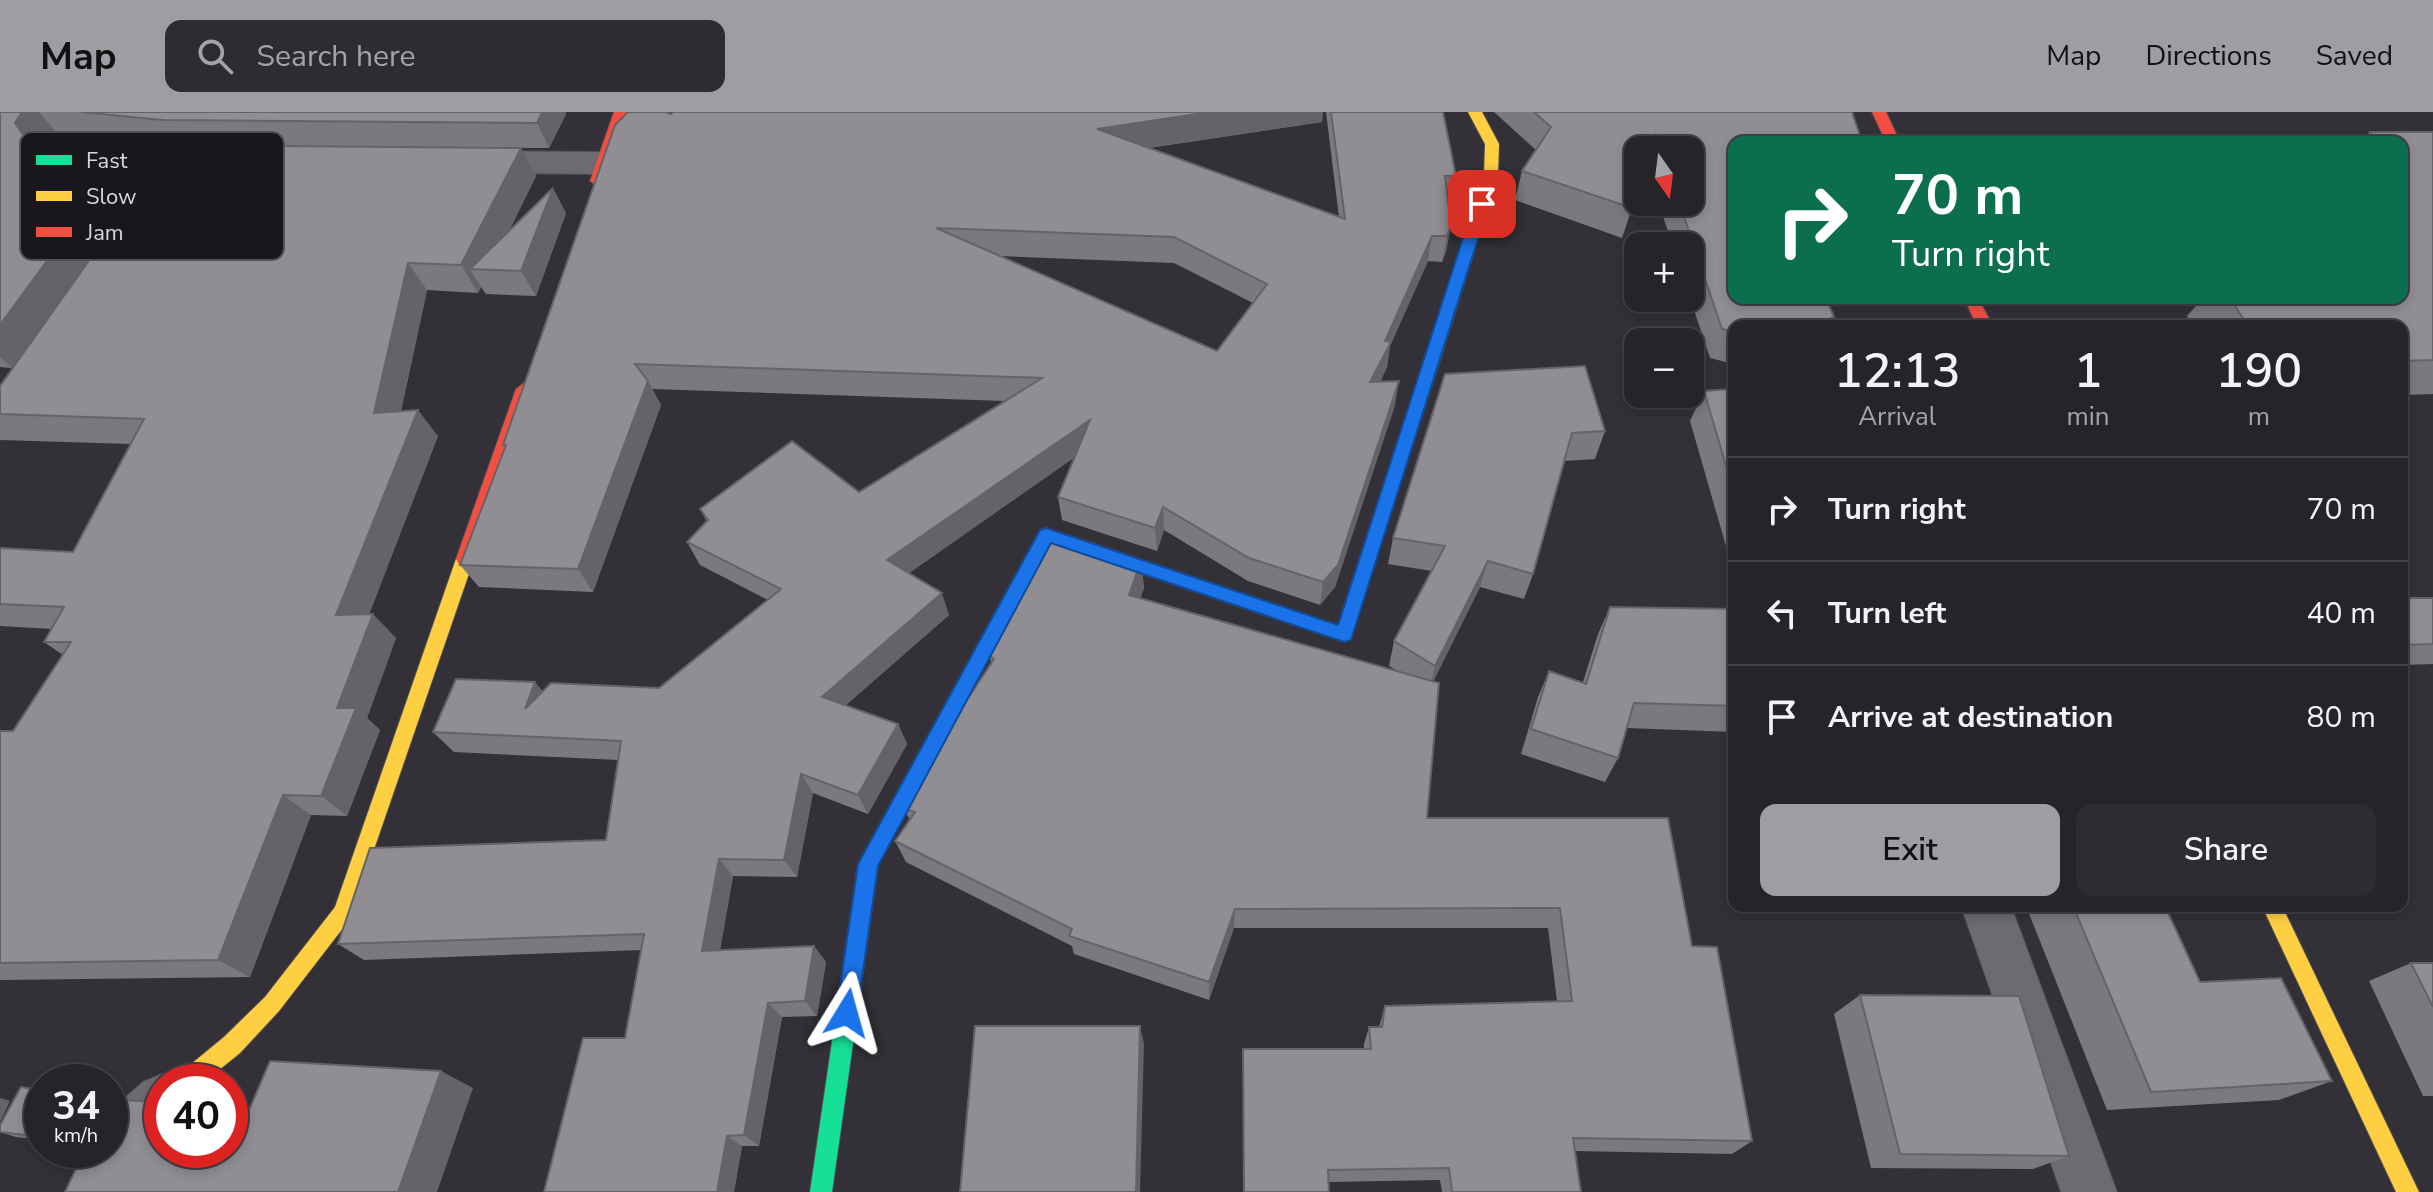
<!DOCTYPE html>
<html lang="en">
<head>
<meta charset="utf-8">
<style>
	body { margin:0; font-family:"Nunito Sans",sans-serif; background:#2e2c31; color:#f1f3f6; height:100vh; display:flex; flex-direction:column; font-size:30px; white-space:nowrap }
	* { box-sizing:border-box; margin:0 }
	p { font-size:26px; color:#a4a4a8 }
	.icon { flex:none; width:44px; height:44px; fill:none; stroke:currentColor; stroke-width:2; stroke-linecap:round; stroke-linejoin:round }
	.map { position:relative; flex:1; overflow:hidden }
	.side { position:absolute; left:1728px; top:208px; width:680px; height:592px; display:flex; flex-direction:column; background:#262429; border-radius:16px; box-shadow:0 4px 12px #0003,0 0 0 2px #424146 }
	.side>* { flex:none }
	.top-card { position:absolute; left:1728px; top:24px; width:680px; height:168px; border-radius:16px; box-shadow:0 4px 12px #0003,0 0 0 2px #424146; background:#0b6e4f; color:#fff; overflow:hidden }
	.needle { width:52px; rotate:166deg }
	.tools { position:absolute; left:1624px; top:24px; display:grid; gap:16px }
	.tools a { display:grid; place-items:center; width:80px; height:80px; border-radius:16px; background:#262429; box-shadow:0 4px 12px #0003,0 0 0 2px #424146; font-size:40px }
	.speed { position:absolute; left:24px; top:952px; display:flex; gap:16px; font-size:40px; font-weight:700; text-align:center }
	.speed>* { display:grid; place-content:center; width:104px; height:104px; border-radius:50%; background:#262429; box-shadow:0 4px 12px #0003,0 0 0 2px #424146; line-height:1 }
	.speed small { font-size:20px; font-weight:400 }
	.speed .limit { border:12px solid #d22; background:#fff; color:#111 }
	.pin { position:absolute; display:grid; place-items:center; width:68px; height:68px; color:#fff; margin:-34px; border-radius:16px; box-shadow:0 4px 12px #0006 }
	.me { position:absolute; width:88px; margin:-44px; rotate:8deg; stroke-linejoin:round; filter:drop-shadow(0 0 6px #0008) }
	.turn { display:flex; align-items:center; gap:28px; height:168px; padding:0 32px; font-size:36px }
	.turn .icon { width:104px; height:104px; stroke-width:2.5 }
	.turn b { display:block; font-size:56px; line-height:68px }
	.eta { display:flex; justify-content:space-evenly; align-items:center; height:136px; text-align:center }
	.eta b { font-size:48px; font-weight:600; line-height:56px }
	.action { display:flex; gap:16px; margin-top:auto; padding:16px 32px }
	.action a { flex:1; height:92px; border-radius:16px; background:#a09ca4; color:#111; font-size:32px; font-weight:600; line-height:92px; text-align:center }
	.action a+a { background:#2e2c31; color:#f1f3f6 }
	ul { padding:0; list-style:none }
	li { display:flex; align-items:center; gap:24px; height:104px; padding:0 32px; border-top:2px solid #424146 }
	li div { flex:1 }
	li b { display:block; font-size:30px }
	li em { font-style:normal }
	header { display:flex; align-items:center; gap:48px; box-sizing:border-box; height:112px; padding:0 40px; background:#a09ca4; color:#111 }
	header strong { font-size:38px }
	nav { display:flex; gap:44px; margin-inline-start:auto; font-size:28px }
	.search { width:560px; height:72px; background:#2e2c31; display:flex; align-items:center; gap:20px; box-sizing:border-box; padding:0 28px; border-radius:16px; color:#a4a4a8; font-size:30px }
	.map>svg:first-child { display:block }
	.lines { fill:none; stroke-linecap:round; stroke-linejoin:round }
	.street-casing { stroke:#514e54; stroke-width:2 }
	.fast-casing { stroke:#514e54; stroke-width:2 }
	.slow-casing { stroke:#514e54; stroke-width:2 }
	.jam-casing { stroke:#514e54; stroke-width:2 }
	.street { fill:#6d6b6f; fill-rule:evenodd }
	.fast { fill:#16e098; fill-rule:evenodd }
	.slow { fill:#ffcf43; fill-rule:evenodd }
	.jam { fill:#f24e42; fill-rule:evenodd }
	.wall { fill:#7c797e; fill-rule:evenodd }
	.shaded-wall { fill:#656367 }
	.building { fill:#908d93; stroke:#656367; stroke-width:2; fill-rule:evenodd }
	.route { fill:#1a73e8; stroke:#114b97; stroke-width:2 }
	.key { fill:#1a171c; stroke:#545056; stroke-width:2 }
	.key-label { font-size:22px; fill:#dad6de }
</style>
</head>
<body>
<header>
<strong>Map</strong>
<div class="search"><svg class="icon" aria-label="search" viewBox="0 0 24 24"><circle cx="10" cy="10" r="6"/><path d="M15 15l6 6"/></svg>Search here</div>
<nav><a>Map</a><a>Directions</a><a>Saved</a></nav>
</header>
<div class="map">
<svg width="2433" height="1080" viewBox="0 0 2433 1080">
	<rect width="100%" height="100%" fill="#333037"/>
	<g class="lines">
		<!-- street casing -->
		<g class="street-casing">
			<path id="street" d="M82 27 220 37 232 40 237 48 232 56 220 59 70 46 65 38 70 30Z
				M469 39 603 40 615 43 620 51 615 59 603 62 469 61 457 58 452 50 457 42Z
				M1961 794H2011L2117 1080H2061Z
				M162 962 180 970H162V1025L129 1054 110 1062 91 1054 84 1038H110V999L143 970Z"/>
		</g>
		<!-- fast casing -->
		<g class="fast-casing">
			<path id="fast" d="M1434 236 1442 242 1350 527 1344 530 1083 442 1080 437 1083 432 1089 430 1338 513 1426 242Z
				M890 703 897 706 900 712 878 754 832 1080H810L858 752 883 706Z"/>
		</g>
		<!-- slow casing -->
		<g class="slow-casing">
			<path id="slow" d="M1468 0H1482L1499 32 1498 63 1442 242 1434 248 1426 242 1484 63 1485 32Z
				M1046 416 1095 432 1098 437 1089 444 1050 431 897 718 890 721 883 718 880 712 883 706 1040 418Z
				M465 440 474 447 350 807 279 899 240 941 204 970H176L179 962 224 925 265 885 335 795 456 447Z
				M2262 794H2282L2419 1080H2396Z"/>
		</g>
		<!-- jam casing -->
		<g class="jam-casing">
			<path id="jam" d="M614 0H628L604 69 597 74 590 69Z
				M1872 0H1886L1900 30H1886Z
				M1964 186H1978L1993 214H1977Z
				M524 271 532 277 474 447 465 454 459 452 456 447 516 277Z"/>
		</g>
		<!-- street -->
		<use href="#street" class="street"/>
		<!-- fast -->
		<use href="#fast" class="fast"/>
		<!-- slow -->
		<use href="#slow" class="slow"/>
		<!-- jam -->
		<use href="#jam" class="jam"/>
	</g>
	<!-- wall -->
	<path class="wall" d="M0 0H565L566 2 549 36H521L536 64 509 119 566 101 536 184 486 182 481 175 478 181 427 178 401 299 438 324 369 502 396 526 367 606 380 618 347 704 311 703 250 865 0 868V619H13L63 543 44 530 52 517 0 514V436L73 440 131 332 0 328V274L179 33 57 21 47 24 132 33 153 58 12 256 0 255Z
		M1326 0H1443L1456 64 1451 90H1448L1451 113 1446 139 1442 150 1428 149 1390 234 1387 255 1380 270 1395 293 1335 475 1320 493 1248 469 1164 418 1157 439 1062 408 1058 385 1075 345 909 461 949 503 846 593 898 612 907 632 868 702 813 681 797 765 733 764 720 838 814 834 826 850 817 904 782 905 759 1034H742L734 1080 625 926 641 838 364 848 338 832 606 728 618 648 454 640 433 620 543 579 659 576 768 488 700 453 687 430 707 410 700 397 859 380 1005 289 652 277 661 293 593 480 479 475 460 453 505 336 503 333 671 2 1322 10 1149 36 1339 105ZM1000 144 1174 151 1253 191 1217 239Z
		M1494 0H1852L1734 30V252L1710 246 1690 186V134H1673L1658 90H1690V38H1638V78L1622 126 1515 88 1522 59 1536 38Z
		M2370 20H2433V282L2402 283V214H2193L2187 204 2203 186H2402V30H2228L2234 23 2365 25Z
		M1445 262 1605 319 1595 347 1565 349 1533 462 1524 487 1480 475 1433 570 1427 706 1692 834 1752 1029 1732 1042 1575 1039 1581 1080H1442L1440 1068 1329 1070V1080H1243V937H1364V932L1369 915H1379L1385 894 1557 889 1548 816H1234L1209 888 1074 842 1072 834 906 750 895 729 910 708 904 697 991 550 990 544 1141 449 1144 476 1140 486 1399 560 1389 554 1394 529 1432 459 1388 452 1393 426Z
		M1734 277V462L1690 309 1704 279Z
		M2402 486H2433V552L2402 553Z
		M1610 495 1734 497V620L1627 616 1618 646 1605 670 1521 642 1538 585 1549 559 1583 570 1598 522Z
		M2026 794H2165L2200 870 2332 969 2279 988 2107 998Z
		M2411 851H2433V984H2423L2369 869Z
		M1860 883 2069 1044 2033 1057 1871 1056 1834 902Z
		M42 978V1028L16 1025 0 1020Z"/>
	<!-- shaded-wall -->
	<path class="shaded-wall" d="M22 0H39L57 21 44 24 22 21 15 11Z
		M542 0H565L566 2 549 36 537 11Z
		M1210 0H1323L1322 10 1099 43 1097 17Z
		M132 33 153 58 12 256 0 245V213Z
		M521 36 536 64 490 158 470 157 481 175 478 181 461 153Z
		M553 76 566 101 536 184 521 159Z
		M1451 113 1446 139 1442 150 1447 124Z
		M1432 124 1428 149 1390 234 1387 255 1367 295 1370 270 1385 229Z
		M408 151 427 178 395 327 374 301Z
		M1834 205 1830 214H1810Z
		M648 269 661 293 593 480 578 457Z
		M1399 269 1395 293 1335 475 1320 493 1323 470Z
		M418 298 438 324 360 526 336 503Z
		M1090 308 1093 332 895 471 887 448Z
		M1163 395 1164 418 1157 439 1155 416Z
		M1141 449 1144 476 1132 510 1129 483Z
		M1488 449 1480 475 1429 578 1435 554Z
		M942 481 949 503 832 605 822 585Z
		M373 502 396 526 367 606 380 618 347 704 321 684 337 596Z
		M535 570 553 591 525 597Z
		M898 612 907 632 868 702 858 683Z
		M801 662 813 681 797 765 784 748Z
		M283 683 311 703 250 865 218 848Z
		M719 747 733 764 717 854 702 839Z
		M1235 797 1234 816 1209 888V870Z
		M814 834 826 850 817 904 805 889Z
		M768 891 782 905 759 1034 744 1023Z
		M1140 914 1144 932 1140 1080H1136Z
		M441 959 473 976 437 1080H398Z
		M0 986 10 989 0 1010Z
		M727 1024 742 1034 734 1080H717Z"/>
	<!-- building -->
	<path class="building" d="M0 0H22L15 11 22 21 132 33 0 213Z
		M81 0H542L537 11 163 8Z
		M628 0H665L671 2 673 0H1210L1097 17 1345 107 1331 0H1443L1456 64H1445L1451 113 1447 124H1432L1385 229 1391 230 1370 270 1399 269 1338 453 1323 470 1249 446 1163 395 1155 416 1058 385 1090 308 887 448 942 481 822 585 898 612 858 683 801 662 784 748 719 747 702 839 814 834 805 889 768 891 744 1023 727 1024 717 1080H544L583 926H625L644 822 338 832 370 736 606 728 621 629 433 620 456 567 535 570 525 597 551 571 659 576 781 477 687 430 708 408 700 397 792 329 859 380 1042 266 635 252 648 269 578 457 460 453 506 333H503L615 13ZM936 116 1174 125 1267 172 1217 239Z
		M1534 0H1852L1862 30H1734V186H1826L1834 205 1810 214H1734V220L1722 217 1679 90H1690V38H1661L1656 23 1651 38H1638V78L1632 96 1522 59 1551 15Z
		M2370 20H2433V248L2402 249V214H2248L2230 186H2402V30H2239L2234 23 2375 26Z
		M171 33 521 36 461 153 408 151 374 301 418 298 336 503 373 502 337 596H356L321 684 283 683 218 848 0 851V619H13L71 530H44L64 495 0 492V436L73 440 144 307 0 302V274Z
		M553 76 521 159 470 157Z
		M1585 254 1605 319 1572 321 1533 462 1488 449 1435 554 1394 529 1445 434 1393 426 1445 262Z
		M1734 277V381L1704 279Z
		M1053 419 1141 449 1129 483 1439 571 1427 706H1668L1692 834 1717 835 1752 1029 1573 1026 1581 1080H1452L1449 1056 1328 1058 1329 1080H1244L1243 937H1371L1369 915H1382L1385 894 1572 889 1560 796 1235 797 1209 870 1069 824 1072 817 895 729 915 700 904 697 943 624 994 547 990 544 997 524Z
		M2402 486H2433V532L2402 533Z
		M1610 495 1734 497V594L1634 591 1618 646 1531 617 1549 559 1586 572Z
		M2073 794H2165L2200 870 2281 866 2332 969 2151 980Z
		M2411 851H2433V895Z
		M1860 883 2019 884 2069 1044 1900 1042Z
		M975 914H1140L1136 1080H960Z
		M270 949 441 959 398 1080H65L81 1046 90 1038H110V1020L118 1012 119 988 162 990V1038H230V995L250 996Z
		M21 975 42 978V1025L0 1020V1013Z"/>
	<!-- route -->
	<path class="route" d="M1482 87 1489 92 1351 528 1344 530 1051 431 878 754 857 901 854 909 847 912 839 909 836 901 858 752 1040 418 1046 416 1338 513 1474 92Z"/>
	<!-- legend -->
	<rect x="20" y="20" width="264" height="128" rx="12" class="key"/>
	<rect x="36" y="43" width="36" height="10" fill="#16e098"/>
	<rect x="36" y="79" width="36" height="10" fill="#ffcf43"/>
	<rect x="36" y="115" width="36" height="10" fill="#f24e42"/>
	<g class="key-label">
		<text x="86" y="56">Fast</text>
		<text x="86" y="92">Slow</text>
		<text x="86" y="128">Jam</text>
	</g>
</svg>
<div class="tools">
<a><svg class="needle" viewBox="-14 -14 28 28"><path d="M0-13l5 13h-10z" fill="#e53935"/><path d="M0 13l5-13h-10z" fill="#a4a4a8"/></svg></a>
<a>+</a>
<a>−</a>
</div>
<div class="speed"><div>34<small>km/h</small></div><div class="limit">40</div></div>
<div class="pin" style="left:1482px;top:92px;background:#d93025"><svg class="icon" aria-label="arrive" viewBox="0 0 24 24"><path d="M6 21V4h12l-3 4 3 4H6"/></svg></div>
<svg class="me" style="left:847px;top:901px" viewBox="-20 -20 40 40"><path d="M0-17L14 15 0 8-14 15z" fill="#1a73e8" stroke="#fff" stroke-width="4"/></svg>
<div class="top-card">
<div class="turn"><svg class="icon" aria-label="right" viewBox="0 0 24 24"><path d="M7 20v-9h11M14 6l5 5-5 5"/></svg><div><b>70 m</b>Turn right</div></div>
</div>
<section class="side">
<div class="eta">
<div><b>12:13</b><p>Arrival</p></div>
<div><b>1</b><p>min</p></div>
<div><b>190</b><p>m</p></div>
</div>
<ul>
<li><svg class="icon" aria-label="right" viewBox="0 0 24 24"><path d="M7 20v-9h11M14 6l5 5-5 5"/></svg><div><b>Turn right</b></div><em>70 m</em></li>
<li><svg class="icon" aria-label="left" viewBox="0 0 24 24"><path d="M17 20v-9H6M10 6l-5 5 5 5"/></svg><div><b>Turn left</b></div><em>40 m</em></li>
<li><svg class="icon" aria-label="arrive" viewBox="0 0 24 24"><path d="M6 21V4h12l-3 4 3 4H6"/></svg><div><b>Arrive at destination</b></div><em>80 m</em></li>
</ul>
<div class="action"><a>Exit</a><a>Share</a></div>
</section>
</div>
</body>
</html>
